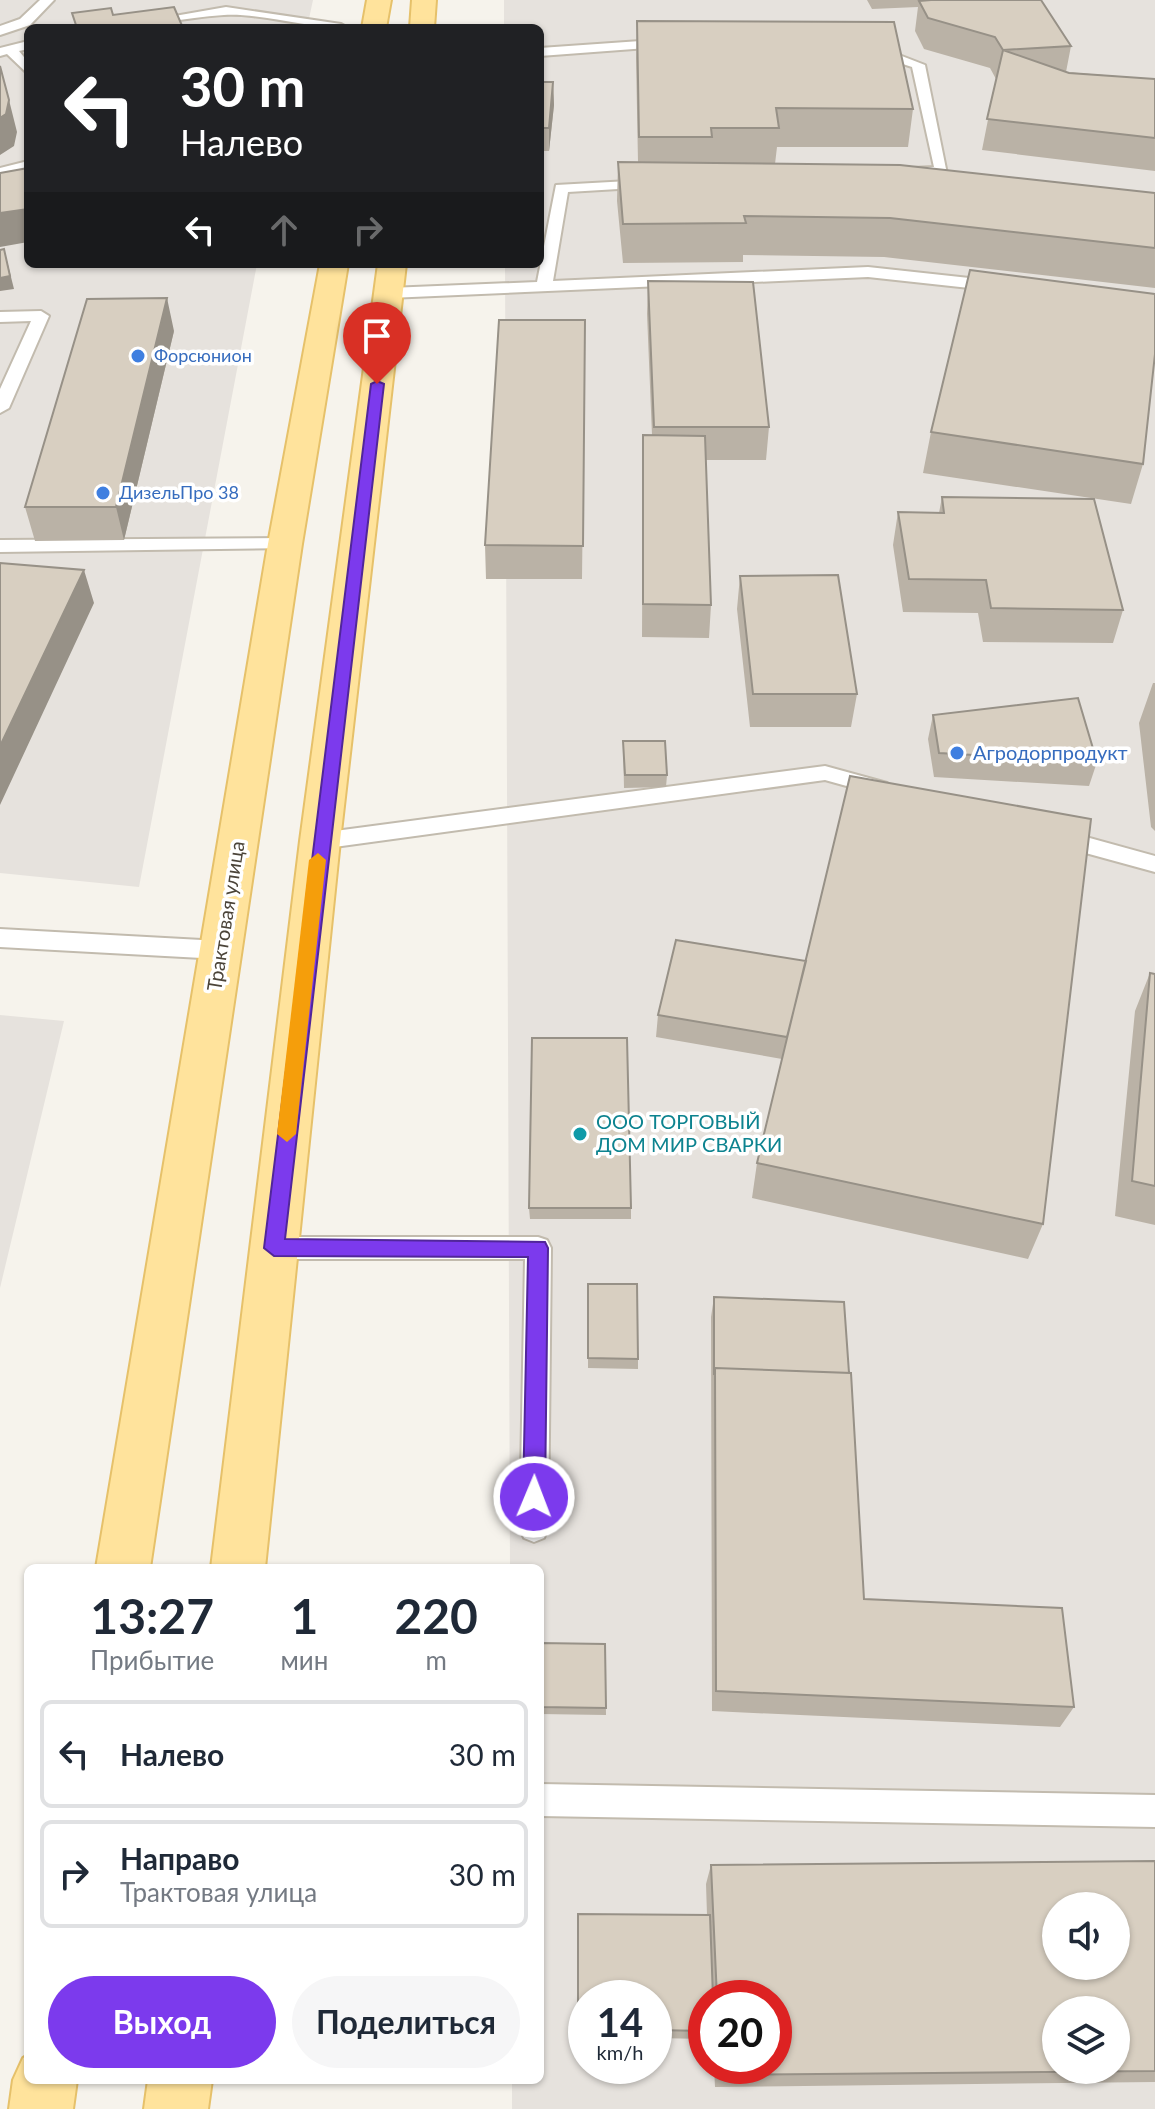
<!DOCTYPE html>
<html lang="ru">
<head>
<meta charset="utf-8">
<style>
	body { margin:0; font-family:Lato,sans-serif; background:#f6f6f7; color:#1f2937; height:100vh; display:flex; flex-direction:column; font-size:30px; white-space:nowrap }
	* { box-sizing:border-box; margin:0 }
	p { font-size:26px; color:#747a83 }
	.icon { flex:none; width:44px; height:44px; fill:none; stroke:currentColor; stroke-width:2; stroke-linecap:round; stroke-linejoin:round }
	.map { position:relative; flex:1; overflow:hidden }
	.side { position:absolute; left:24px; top:1564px; width:520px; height:520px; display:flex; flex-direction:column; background:#fff; border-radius:12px; box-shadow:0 2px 6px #0004 }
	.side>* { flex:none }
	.guide { position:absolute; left:24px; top:24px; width:520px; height:244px; border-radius:12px; box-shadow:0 2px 6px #0004; background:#202124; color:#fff; overflow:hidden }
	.controls { position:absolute; left:1042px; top:1892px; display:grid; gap:16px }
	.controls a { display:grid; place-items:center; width:88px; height:88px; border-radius:50%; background:#fff; box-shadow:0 2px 6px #0004; font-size:40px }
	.speed { position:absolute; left:568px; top:1980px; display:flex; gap:16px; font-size:40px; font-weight:700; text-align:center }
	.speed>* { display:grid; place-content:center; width:104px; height:104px; border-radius:50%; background:#fff; box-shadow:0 2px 6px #0004; line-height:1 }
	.speed small { font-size:20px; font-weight:400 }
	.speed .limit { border:12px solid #d22; background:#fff; color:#111 }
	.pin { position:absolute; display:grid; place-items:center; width:68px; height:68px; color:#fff; margin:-82px -34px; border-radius:50% 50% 50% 0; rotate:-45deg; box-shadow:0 0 8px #0007 }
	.pin .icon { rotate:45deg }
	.me { position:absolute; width:88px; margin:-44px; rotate:1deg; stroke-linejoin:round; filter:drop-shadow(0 0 6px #0008) }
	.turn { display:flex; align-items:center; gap:28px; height:168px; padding:0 24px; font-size:36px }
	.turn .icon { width:104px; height:104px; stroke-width:2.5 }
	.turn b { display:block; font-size:56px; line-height:68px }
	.lanes { display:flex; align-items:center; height:76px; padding:0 24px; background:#0003; justify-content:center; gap:40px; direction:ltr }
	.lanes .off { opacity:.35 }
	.eta { display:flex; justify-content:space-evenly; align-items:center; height:136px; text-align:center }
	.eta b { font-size:48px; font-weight:700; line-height:56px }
	.button { display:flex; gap:16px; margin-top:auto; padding:16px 24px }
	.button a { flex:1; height:92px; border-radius:48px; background:#7c3aed; color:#fff; font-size:32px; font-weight:700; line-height:92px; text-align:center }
	.button a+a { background:#f6f6f7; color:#1f2937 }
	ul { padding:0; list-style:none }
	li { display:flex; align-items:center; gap:24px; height:108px; margin:0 16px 12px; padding:0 8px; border:4px solid #e0e1e3; border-radius:12px }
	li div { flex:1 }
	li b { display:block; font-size:30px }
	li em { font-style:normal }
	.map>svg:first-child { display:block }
	.industrial { fill:#e6e2dd; fill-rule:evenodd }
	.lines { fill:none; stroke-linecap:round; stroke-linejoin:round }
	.lane-casing { stroke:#c2bbae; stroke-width:4 }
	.primary-casing { stroke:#e6c16a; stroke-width:4 }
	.lane { fill:#fff; fill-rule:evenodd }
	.primary { fill:#ffe39c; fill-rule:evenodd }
	.wall { fill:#bab2a6 }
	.shaded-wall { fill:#979187 }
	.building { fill:#d8cfc1; stroke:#979187; stroke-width:2; fill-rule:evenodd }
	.route { fill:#7c3aed; stroke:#51269a; stroke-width:2 }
	.slow { fill:#f59e0b }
	.shop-dot { fill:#3f7fe0; stroke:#fff; stroke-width:3 }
	.culture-dot { fill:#0f9aa8; stroke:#fff; stroke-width:3 }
	.labels { text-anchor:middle; stroke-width:7; stroke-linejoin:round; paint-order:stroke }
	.far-shop-label { font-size:18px; fill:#366cbe; stroke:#fff; text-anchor:start }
	.shop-label { font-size:20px; fill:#366cbe; stroke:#fff; text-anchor:start }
	.street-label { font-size:20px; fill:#4b4439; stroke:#fff }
	.culture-label { font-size:20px; fill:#0d838f; stroke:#fff; text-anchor:start }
</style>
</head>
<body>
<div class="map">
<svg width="1155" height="2109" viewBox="0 0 1155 2109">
	<rect width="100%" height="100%" fill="#f6f3ec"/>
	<!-- industrial -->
	<path class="industrial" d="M0 0H313L307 28H28V264H257L139 887 0 873Z
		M504 0H1155V2109H512V2080H540V1568H510L505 264H540V28H504ZM1056 1906H1116V1966H1056ZM586 1998H654V2066H586ZM706 1998H774V2066H706ZM1056 2010H1116V2070H1056Z
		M0 1015 64 1021 0 1288Z"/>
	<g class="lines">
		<!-- lane casing -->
		<g class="lane-casing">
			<path id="lane" d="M40 0H54L30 25 0 35V26L20 19Z
				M226 7 341 24 348 28C307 28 260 13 224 15 184 17 146 28 106 28Z
				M669 39 674 40V46L540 56V48Z
				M28 41V49L19 51 28 62V74L7 54 0 56V48Z
				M866 46H876L925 65 947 174 912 176 905 172 912 168 934 167 912 67 866 52Z
				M28 161V169L0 176V168Z
				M647 180 652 181V187L568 192 553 281 868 267 997 281 1005 286 997 291 868 277 389 298 381 293 389 288 537 282 556 185Z
				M41 311 49 316 9 408 0 413V389L31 321 0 322V312Z
				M285 538 292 540V548L0 552V540Z
				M825 766 887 783 890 788 879 795 825 780 320 849 309 841 320 833Z
				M1057 829 1155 856V872L1049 843 1046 837 1049 831Z
				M0 929 220 941 228 944 231 950 228 956 220 959 0 947Z
				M274 1237H538L547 1240 551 1248 548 1528 544 1538 534 1542 524 1538 520 1528 525 1259H274L265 1256 261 1248 265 1240Z
				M540 1784 1155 1795V1827L540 1816Z"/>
		</g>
		<!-- primary casing -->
		<g class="primary-casing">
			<path id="primary" d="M367 0H391L386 28H362Z
				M412 0H436L434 28H410Z
				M320 264H348L302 544 150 1568H96L268 544Z
				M378 264H406L340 841 265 1568H211L300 841Z
				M28 2055V2080H77L73 2109H9L13 2080 23 2058Z
				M148 2080H212L208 2109H144Z"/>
		</g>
		<!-- lane -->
		<use href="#lane" class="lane"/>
		<!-- primary -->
		<use href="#primary" class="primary"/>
	</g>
	<!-- wall -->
	<path class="wall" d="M867 0H1046H1041L1071 46 1066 72 1155 79V171L982 150 996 79 990 68 924 49 915 31 918 7 872 9Z
		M637 21 913 109 908 147H777L775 164 1155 193V288L884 257 743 255V262L623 263 617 201 618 162H638L636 58Z
		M540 82H553L554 105 549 151H540Z
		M648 281 769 427 766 460H706L711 605 709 638 642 637 643 435H652L647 314Z
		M585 320 582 579H486L485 545Z
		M174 331 124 540 35 541 25 507Z
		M931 432 1143 464 1131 504 923 473Z
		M942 497 1123 610 1113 643 983 642 978 613 903 612 893 545 898 512 939 513Z
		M740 576 857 694 851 727H750L737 609Z
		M1153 683H1155V831L1151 827 1139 723Z
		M933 715 1097 762 1089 786 934 777 928 739Z
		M623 741 667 775 666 787 624 788Z
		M676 940 1043 1224 1028 1259 752 1198 757 1163 782 1059 656 1037 658 1015Z
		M1150 973 1155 974V1225L1115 1216 1135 1011Z
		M529 1208H631V1219H530Z
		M588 1284 638 1359V1369L588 1368Z
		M714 1297 864 1599 1074 1707 1060 1727 712 1711 711 1317Z
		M540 1643 605 1644 606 1715 540 1714Z
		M1155 1861V2082L715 2087 714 2066H774V1998H706V2039L654 2038V1998H586V2037H578V1914L707 1915 706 1884 711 1865Z"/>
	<!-- shaded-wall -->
	<path class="shaded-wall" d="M553 82 554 105 549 151V128Z
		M9 100 17 132 14 146 0 155V118Z
		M28 209V242L0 247V213Z
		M7 261 14 289 0 291V278Z
		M167 298 174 331 124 540 116 507Z
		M84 570 94 603 0 805V746Z"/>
	<!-- building -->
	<path class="building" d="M931 0H1041L1071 46 1003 50 995 37 928 18 919 1Z
		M174 7 183 28H77L72 13 111 8 113 15Z
		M637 21 894 22 913 109 776 108 779 128H711L712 137H639Z
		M1003 50 1069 73 1155 79V138L987 119Z
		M0 66 9 100 6 114 0 118Z
		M540 82H553L549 128H540Z
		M618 162 900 165 1155 193V248L890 218 744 216 746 223 623 224Z
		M28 168V209L0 213V173Z
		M4 249 10 276 0 278V250Z
		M970 270 1155 294V354L1143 464 931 432Z
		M648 281 753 282 769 427H654Z
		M167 298 116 507H25L87 299Z
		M499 320H585L583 546 485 545Z
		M643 435 705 436 711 605 643 604Z
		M942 497 1094 499 1123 610 991 608 986 580 909 579 898 512 944 513Z
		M0 563 84 570 0 746Z
		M838 575 857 694H753L740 576Z
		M1078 698 1097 762 939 753 933 715Z
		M623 741H665L667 775H625Z
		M850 776 1091 819 1043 1224 757 1163Z
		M676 940 806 961 787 1037 658 1015Z
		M1150 973 1155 974V1186L1132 1181Z
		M532 1038H627L631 1208H529Z
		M588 1284H637L638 1359 588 1358Z
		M714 1297 844 1302 849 1373 715 1368 714 1375Z
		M715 1368 851 1373 864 1599 1062 1608 1074 1707 716 1691Z
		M540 1643 605 1644 606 1708 540 1707Z
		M1155 1861V2071L721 2075V2066H774V1998H717L711 1865ZM1056 1906H1116V1966H1056ZM1056 2010H1116V2070H1056Z
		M578 1914 710 1915 713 1998H706V2031L654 2030V1998H586V2029H578Z"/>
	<!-- route -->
	<path class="route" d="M377 381 384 384 285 1239 545 1242 548 1248 545 1497 542 1504 534 1507 527 1504 523 1497 528 1257 274 1256 264 1248 371 384Z"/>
	<!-- slow -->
	<path class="slow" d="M318 853 326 860 296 1134 287 1142 277 1134 309 860Z"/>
	<!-- markers -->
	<g class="shop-dot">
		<circle cx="138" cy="356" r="8"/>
		<circle cx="103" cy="493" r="8"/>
		<circle cx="957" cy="753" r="8"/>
	</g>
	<circle class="culture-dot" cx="580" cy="1134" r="8"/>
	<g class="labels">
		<!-- far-shop labels -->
		<g class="far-shop-label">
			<text x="154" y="362">Форсюнион</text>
			<text x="119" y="499">ДизельПро 38</text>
		</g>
		<!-- shop labels -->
		<g class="shop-label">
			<text x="973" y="760">Агродорпродукт</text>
		</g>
		<!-- street labels -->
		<g class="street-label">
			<text transform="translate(226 916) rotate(-81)" y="7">Трактовая улица</text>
		</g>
		<!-- culture labels -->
		<g class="culture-label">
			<text x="596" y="1129">ООО ТОРГОВЫЙ<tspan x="596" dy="23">ДОМ МИР СВАРКИ</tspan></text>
		</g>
	</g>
</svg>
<div class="controls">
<a><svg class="icon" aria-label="sound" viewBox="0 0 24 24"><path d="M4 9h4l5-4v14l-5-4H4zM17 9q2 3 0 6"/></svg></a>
<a><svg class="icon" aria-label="layers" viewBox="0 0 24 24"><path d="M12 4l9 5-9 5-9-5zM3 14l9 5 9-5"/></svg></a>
</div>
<div class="speed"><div>14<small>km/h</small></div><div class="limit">20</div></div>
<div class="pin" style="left:377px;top:384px;background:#d93025"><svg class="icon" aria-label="arrive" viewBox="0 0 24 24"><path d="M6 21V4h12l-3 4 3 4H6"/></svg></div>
<svg class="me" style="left:534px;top:1497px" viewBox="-20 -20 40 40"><circle r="17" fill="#7c3aed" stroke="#fff" stroke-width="3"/><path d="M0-11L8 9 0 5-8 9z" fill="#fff"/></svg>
<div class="guide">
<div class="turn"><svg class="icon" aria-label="left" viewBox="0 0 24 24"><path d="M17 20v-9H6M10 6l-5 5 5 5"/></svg><div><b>30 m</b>Налево</div></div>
<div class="lanes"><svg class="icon" aria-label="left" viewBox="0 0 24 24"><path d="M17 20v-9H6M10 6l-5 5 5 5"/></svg><svg class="icon off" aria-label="ahead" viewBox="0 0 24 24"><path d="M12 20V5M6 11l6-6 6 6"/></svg><svg class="icon off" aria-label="right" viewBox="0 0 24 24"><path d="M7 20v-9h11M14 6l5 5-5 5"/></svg></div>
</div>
<section class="side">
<div class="eta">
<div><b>13:27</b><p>Прибытие</p></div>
<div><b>1</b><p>мин</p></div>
<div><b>220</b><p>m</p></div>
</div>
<ul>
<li><svg class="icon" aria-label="left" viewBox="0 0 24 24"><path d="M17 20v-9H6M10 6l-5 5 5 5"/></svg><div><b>Налево</b></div><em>30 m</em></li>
<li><svg class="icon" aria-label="right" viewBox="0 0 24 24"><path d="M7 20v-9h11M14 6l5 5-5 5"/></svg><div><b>Направо</b><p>Трактовая улица</p></div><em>30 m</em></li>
</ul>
<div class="button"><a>Выход</a><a>Поделиться</a></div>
</section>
</div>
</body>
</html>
